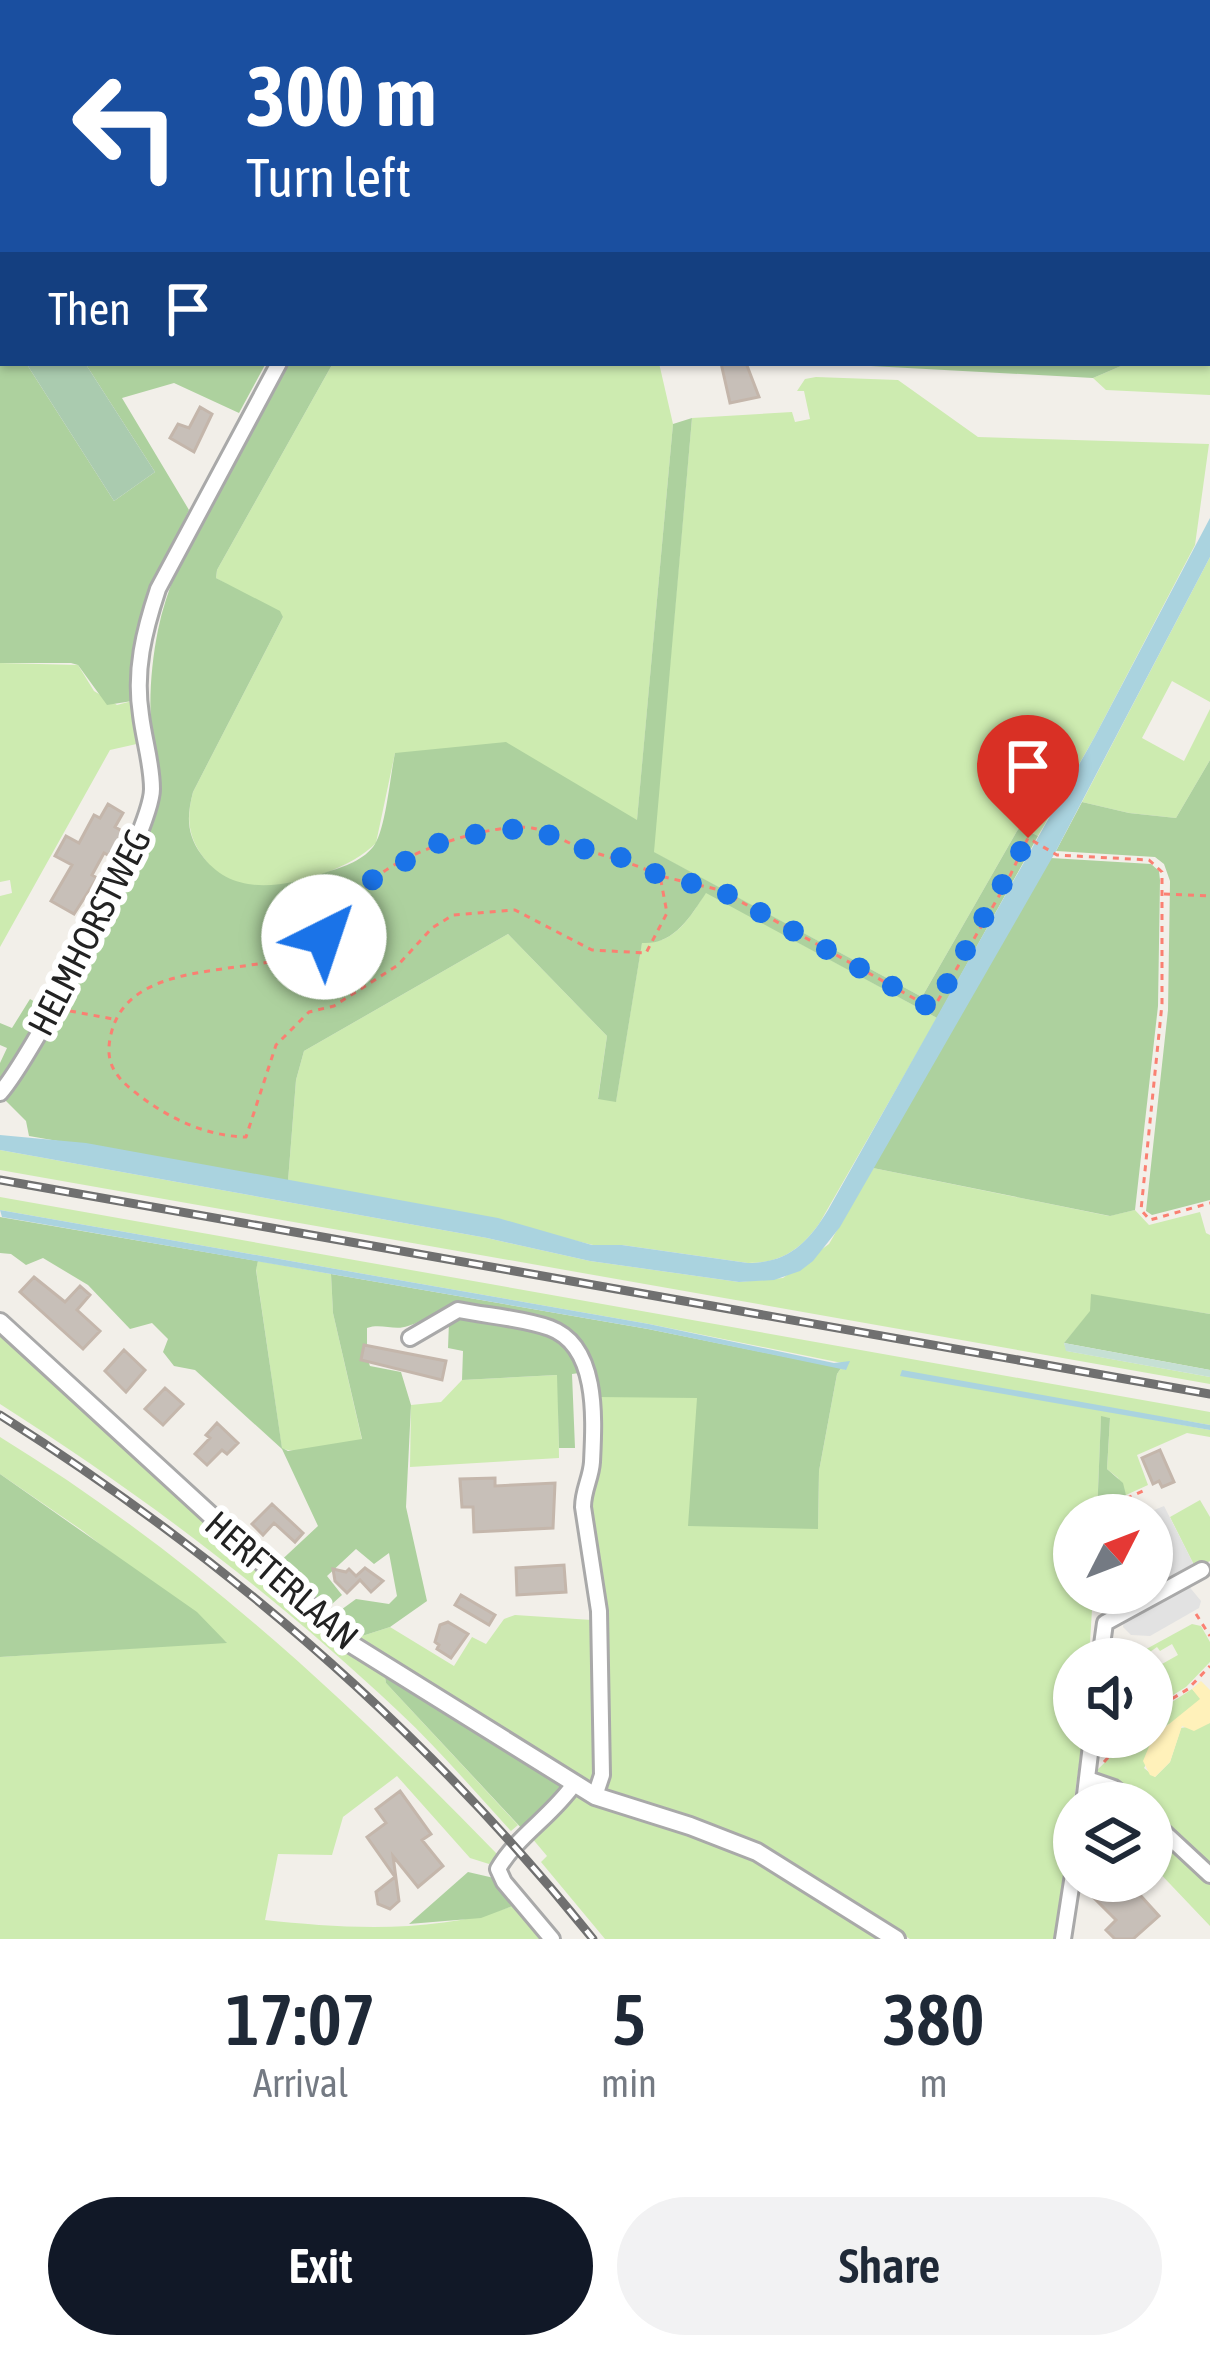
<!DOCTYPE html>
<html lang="en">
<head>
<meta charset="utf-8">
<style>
	body { margin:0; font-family:"Asap Condensed",sans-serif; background:#f2f2f3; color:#1f2937; height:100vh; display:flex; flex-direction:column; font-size:45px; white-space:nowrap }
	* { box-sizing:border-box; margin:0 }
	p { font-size:39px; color:#747a83 }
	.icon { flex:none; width:66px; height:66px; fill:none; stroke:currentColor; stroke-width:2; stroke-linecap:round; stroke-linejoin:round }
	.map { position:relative; height:1939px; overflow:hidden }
	.side { display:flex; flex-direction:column; background:#fff; flex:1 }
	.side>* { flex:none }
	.top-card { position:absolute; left:0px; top:0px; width:1212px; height:366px; box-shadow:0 3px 9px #0004; background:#1a4fa0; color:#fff; overflow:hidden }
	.needle { width:78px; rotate:48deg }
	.buttons { position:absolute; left:1053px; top:1494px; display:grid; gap:24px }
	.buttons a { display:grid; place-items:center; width:120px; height:120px; border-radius:50%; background:#fff; box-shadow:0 3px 9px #0004; font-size:60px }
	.pin { position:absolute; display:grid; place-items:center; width:102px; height:102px; color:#fff; margin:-123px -51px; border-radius:50% 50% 50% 0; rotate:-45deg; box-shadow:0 0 12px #0007 }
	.pin .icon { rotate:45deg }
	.me { position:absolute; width:132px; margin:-66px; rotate:41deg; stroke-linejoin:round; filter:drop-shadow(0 0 9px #0008) }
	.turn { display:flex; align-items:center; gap:42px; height:252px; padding:0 48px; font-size:54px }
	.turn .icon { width:156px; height:156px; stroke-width:2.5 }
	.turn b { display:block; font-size:84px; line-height:102px }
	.then { display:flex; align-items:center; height:114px; padding:0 48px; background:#0003; gap:24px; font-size:45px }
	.eta { display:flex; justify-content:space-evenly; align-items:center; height:204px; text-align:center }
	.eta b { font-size:72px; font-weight:600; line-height:84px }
	.button { display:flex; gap:24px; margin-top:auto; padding:24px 48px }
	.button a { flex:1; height:138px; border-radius:72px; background:#111827; color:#fff; font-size:48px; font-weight:600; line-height:138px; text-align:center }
	.button a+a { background:#f2f2f3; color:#1f2937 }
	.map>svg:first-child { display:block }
	.grass { fill:#cdebb0 }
	.forest { fill:#add19e }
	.wetland { fill:#c6e0d4 }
	.sand { fill:#fff1ba }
	.cemetery { fill:#aacbaf }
	.parking { fill:#e2e2e2 }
	.water { fill:#aad3df }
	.building { fill:#c7bfb8; stroke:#c4b6ab; stroke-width:3 }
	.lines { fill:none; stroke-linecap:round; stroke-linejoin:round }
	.minor-casing { stroke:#a9a9a9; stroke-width:20 }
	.tertiary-casing { stroke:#a9a9a9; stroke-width:22 }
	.path { stroke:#fa8072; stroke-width:3; stroke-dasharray:6 6; stroke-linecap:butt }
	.minor { stroke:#fff; stroke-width:14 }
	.tertiary { stroke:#fff; stroke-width:16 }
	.rail-casing { stroke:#707070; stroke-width:9 }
	.rail { stroke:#fff; stroke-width:4.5; stroke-dasharray:14; stroke-linecap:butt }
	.route { stroke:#1a73e8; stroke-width:21; stroke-dasharray:0 37.8 }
	.labels { text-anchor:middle; stroke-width:12; stroke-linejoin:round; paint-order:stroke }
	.street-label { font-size:36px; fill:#222; stroke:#fff }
</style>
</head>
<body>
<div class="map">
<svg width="1210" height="1939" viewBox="0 0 1210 1939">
	<rect width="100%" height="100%" fill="#f2efe9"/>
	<!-- grass -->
	<path class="grass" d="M707 0H1210V395L1106 390 1093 378 1128 363H1209V3H706Z
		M333 363H659L673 424 637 821 395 753 376 843C349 871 275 895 236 884 221 879 210 867 201 854 187 833 187 815 193 792L283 617 216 578 217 570Z
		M816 377 898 380 978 437 1209 444 1195 545 1094 738 1038 836 1020 827 1017 831 922 997 653 852 692 418 792 412 795 422 810 419 804 391H797L805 379Z
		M1210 557V702L1172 681 1142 738 1184 761 1210 709V760L1176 818 1129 813 1082 802Z
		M0 663 78 665 94 691 117 705 132 701 141 743 110 750 0 947V896L12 893 10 880 0 882Z
		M706 892 937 1018 819 1224C800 1250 781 1263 748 1263L622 1245H593L470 1215 288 1181 296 1080 304 1051 508 934 607 1036 598 1098 616 1101 642 942C674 946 691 916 706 892Z
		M0 1150 487 1238 590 1261 739 1282 783 1278 829 1244 873 1168 1109 1216 1135 1210 1149 1225 1200 1212 1206 1233 1210 1235V1314L1091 1295V1311L1064 1343 1067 1351 1210 1377V1384L0 1170Z
		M0 1197 1210 1412V1425L900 1373 1210 1430V1437L1187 1433 1137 1455 1148 1485 1126 1495 1118 1478 1107 1469 1110 1418 1101 1417 1097 1515H1074V1593H1093L1089 1659H1074V1737H1083L1054 1939H910L793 1866 607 1790V1700L600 1573 588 1494 598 1475 597 1397H698L818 1528 819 1471 837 1374 841 1368 846 1370 842 1363 649 1324 0 1210Z
		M258 1261 331 1274 333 1313 362 1440 294 1451 282 1449 256 1269Z
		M0 1329 384 1671 386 1683 518 1825 511 1831C474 1791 438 1748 398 1711 275 1595 143 1495 0 1404Z
		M558 1375 559 1458 410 1467 411 1405 441 1402 462 1380Z
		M0 1437C189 1553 344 1696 498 1855L489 1864 470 1858 397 1776 343 1817 332 1855 278 1854 265 1920C348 1929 440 1934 518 1904L547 1939H0V1657L226 1642 83 1531 0 1474Z
		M1200 1500 1210 1517V1561L1196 1569 1170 1517Z
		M515 1615 592 1620 594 1785 402 1671 359 1637 390 1627 454 1666 472 1637 486 1644 504 1619Z
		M1192 1624 1201 1626 1210 1642V1662L1186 1687 1152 1708V1688L1159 1684 1153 1669 1178 1655 1172 1644 1160 1651 1157 1647 1140 1659H1128Z
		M1192 1689 1201 1699 1181 1719 1167 1725 1144 1768 1155 1777 1170 1762 1181 1728 1210 1723V1867L1152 1813V1803H1141L1121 1785 1095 1772 1131 1737H1152V1715Z
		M578 1795 755 1856 885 1939H605L541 1862 547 1856 531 1837Z
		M1152 1826 1210 1880V1926L1152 1865Z"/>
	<!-- forest -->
	<path class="forest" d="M0 323 3 363H26L114 501 155 472 85 363H266L239 413 174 383 122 398 189 510C159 571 135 632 132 701L107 705 78 665 71 663H0Z
		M287 363H333L217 570 216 578 280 611 283 617 193 792C187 815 186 833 201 854 231 897 282 888 327 872 343 867 365 860 375 844 386 826 390 777 395 753L506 742 637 820 673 424 692 418 654 852 922 997 1017 831 1020 827 1038 836 937 1018 706 893C690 917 674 945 642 943L616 1102 598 1099 607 1036 508 934 304 1051 296 1080 288 1181 29 1136 26 1121 4 1099 25 1073 153 824C162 784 154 762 151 723 149 693 152 660 158 630 176 541 246 444 287 363Z
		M1128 363 1093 378 834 364 835 363Z
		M1210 760V1200L1152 1215 1146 1211 1168 1010 1170 881 1164 864 1155 857 1056 851 1082 802 1129 813 1176 818Z
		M1051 858 1151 864 1159 871 1160 880 1158 1006 1135 1210 1110 1216 873 1168Z
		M30 999 47 1009 0 1084V1063L7 1048 0 1045V1023L12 1028Z
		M0 1217 258 1261 256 1270 282 1448 288 1451 362 1439 333 1313 331 1274 648 1329 841 1368 837 1374 819 1471 818 1529 688 1526 697 1398 597 1397 569 1333 547 1319 457 1303C439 1307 426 1321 408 1326 395 1331 381 1323 367 1328V1358L370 1366 401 1372 411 1405 406 1507 427 1601 390 1627 359 1637 334 1615 356 1599 389 1604 397 1596 389 1553 374 1564 356 1549 327 1576 342 1595 322 1613 274 1567 318 1526 282 1449 195 1370 174 1366 163 1352 168 1339 152 1323 130 1329 88 1285 43 1258 26 1265 11 1254 0 1253Z
		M1091 1294 1210 1314V1370L1064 1343 1090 1311Z
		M458 1316 552 1334C568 1344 576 1354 579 1373L572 1374 575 1448H559L557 1375 462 1380 463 1351 448 1348 449 1322Z
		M1101 1416 1110 1418 1107 1469 1123 1483 1126 1495 1109 1506 1104 1515H1097Z
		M0 1474 197 1612 227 1643 0 1657Z
		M384 1671 561 1784 563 1788 524 1831 386 1683Z
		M468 1872 494 1878 518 1904 481 1918 409 1924Z"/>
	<!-- wetland -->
	<path class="wetland" d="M1064 1343 1210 1370V1377L1066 1351Z"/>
	<!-- sand -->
	<path class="sand" d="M1201 1681 1210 1690V1723L1194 1731 1182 1726 1170 1762 1155 1777 1150 1775 1143 1761 1153 1737 1200 1699 1192 1689Z"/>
	<!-- cemetery -->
	<path class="cemetery" d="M26 363H85L155 472 114 501Z"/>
	<!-- parking -->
	<path class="parking" d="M1164 1506 1196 1569 1152 1587V1515H1142Z
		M1187 1584 1201 1601 1199 1608 1150 1636 1131 1635 1123 1627 1124 1617 1128 1621Z"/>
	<!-- water -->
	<path class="water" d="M1210 518V557L1056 851 840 1227 813 1261 800 1271 774 1280 739 1282 590 1261 487 1238 0 1150V1135L86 1143 498 1218 592 1245H622L748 1263C788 1263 808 1243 828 1210L1094 738Z
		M0 1210 649 1324 834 1363 850 1361 846 1370 648 1329 2 1217Z
		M902 1370 1210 1425V1430L900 1376Z"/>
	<!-- building -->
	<path class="building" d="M721 363H746L759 397 730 403Z
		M200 407 212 414 194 452 170 438 178 424 189 428Z
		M108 804 123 813 115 827 124 832 110 856 104 853 92 875 97 878 74 914 51 901 72 865 55 856 66 836 79 843 94 815 100 818Z
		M34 1277 65 1302 80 1286 90 1295 77 1310 100 1331 83 1349 20 1292Z
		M364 1345 446 1361 442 1380 361 1360Z
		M124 1350 145 1370 126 1392 105 1371Z
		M165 1388 183 1404 163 1425 145 1409Z
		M217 1423 238 1443 227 1454 222 1450 207 1465 195 1454 210 1438 206 1435Z
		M1160 1450 1174 1482 1162 1487 1159 1481 1153 1484 1142 1458Z
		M495 1478V1486L555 1483 553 1528 474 1532 473 1507H462L460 1479Z
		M272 1504 303 1533 295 1542 274 1523 263 1535 252 1524Z
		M564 1565 566 1592 517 1595 516 1568Z
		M365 1568 383 1581 371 1592 360 1580 347 1593 335 1581 333 1569 346 1572 349 1569 356 1576Z
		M461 1595 495 1615 489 1625 455 1605Z
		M448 1622 468 1634 451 1658 437 1649 439 1645 435 1642 440 1625Z
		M400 1791 431 1834 422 1840 443 1866 418 1887 393 1856 399 1901 390 1909 378 1904 376 1892 395 1877 367 1837 386 1823 376 1809Z
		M1111 1881 1130 1884 1159 1916 1133 1939H1115L1106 1930 1116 1920 1094 1898Z"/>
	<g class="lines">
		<!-- minor casing -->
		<g class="minor-casing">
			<path id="minor" d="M0 1093C32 1057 152 832 152 789 152 764 144 740 141 715 134 671 144 631 158 589L279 363
				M410 1338 458 1310C488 1316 522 1318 550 1328 599 1346 594 1420 592 1462 591 1478 583 1490 583 1507L599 1611 602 1775 595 1796
				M1100 1659 1105 1623 1202 1570
				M1088 1779 1114 1788 1133 1803
				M1084 1803 1092 1737
				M1152 1821 1210 1875
				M552 1939 504 1882 498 1869C517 1836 552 1816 574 1784
				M1063 1939 1074 1868"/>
		</g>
		<!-- tertiary casing -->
		<g class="tertiary-casing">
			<path id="tertiary" d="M654 3 655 0
				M0 142H3
				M0 1322 351 1644 595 1796 690 1826 757 1852 896 1939"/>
		</g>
		<!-- path -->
		<path class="path" d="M660 876C635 863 610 858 583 849 567 843 549 831 532 828 492 822 399 853 371 882 347 906 335 939 301 953 244 977 129 958 111 1034 105 1059 112 1073 131 1089 164 1116 203 1136 246 1137L276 1045 309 1012 334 1006 398 965 432 928 453 915 515 910 592 950 646 953 667 913 660 876 720 890 933 1009 1006 884 1028 838 1057 855 1149 860 1162 872V1004L1141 1210 1150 1220 1210 1203
			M1164 894 1210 896
			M70 1011 113 1019
			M1109 1515 1123 1500 1145 1490
			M1196 1614 1210 1636
			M1152 1711 1188 1689 1210 1666
			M1104 1762 1127 1737"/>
		<!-- minor -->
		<use href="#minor" class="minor"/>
		<!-- tertiary -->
		<use href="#tertiary" class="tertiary"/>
		<!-- rail casing -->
		<g class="rail-casing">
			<path id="rail" d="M0 1180 1210 1394
				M0 1415C225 1557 426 1731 593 1939"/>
		</g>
		<!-- rail -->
		<use href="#rail" class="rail"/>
	</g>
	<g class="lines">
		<!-- route -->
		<path class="route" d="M324 937 343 921 372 880 436 844 489 831 532 828 584 849 627 859 660 876 720 890 933 1009 1028 838"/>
	</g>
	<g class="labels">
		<!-- street labels -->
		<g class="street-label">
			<text transform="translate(89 932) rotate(-63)" y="13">HELMHORSTWEG</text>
			<text transform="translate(282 1580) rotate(41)" y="13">HERFTERLAAN</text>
		</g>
	</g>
</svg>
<div class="buttons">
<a><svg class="needle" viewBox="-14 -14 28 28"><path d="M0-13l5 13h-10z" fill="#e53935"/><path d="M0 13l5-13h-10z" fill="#747a83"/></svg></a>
<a><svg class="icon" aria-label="sound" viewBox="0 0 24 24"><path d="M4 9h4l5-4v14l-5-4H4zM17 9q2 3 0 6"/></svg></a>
<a><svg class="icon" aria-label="layers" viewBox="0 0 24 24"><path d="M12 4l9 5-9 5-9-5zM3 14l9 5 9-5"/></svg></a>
</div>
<div class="pin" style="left:1028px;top:838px;background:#d93025"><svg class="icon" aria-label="arrive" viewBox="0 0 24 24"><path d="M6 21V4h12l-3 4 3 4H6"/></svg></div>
<svg class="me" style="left:324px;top:937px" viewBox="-20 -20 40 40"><circle r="19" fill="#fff"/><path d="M0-13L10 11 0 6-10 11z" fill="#1a73e8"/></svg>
<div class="top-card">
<div class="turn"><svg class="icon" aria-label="left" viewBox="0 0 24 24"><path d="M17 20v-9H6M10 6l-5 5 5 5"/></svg><div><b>300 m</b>Turn left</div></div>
<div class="then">Then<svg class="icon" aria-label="arrive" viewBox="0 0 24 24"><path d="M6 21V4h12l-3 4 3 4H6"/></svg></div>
</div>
</div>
<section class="side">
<div class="eta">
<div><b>17:07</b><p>Arrival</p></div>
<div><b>5</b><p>min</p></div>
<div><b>380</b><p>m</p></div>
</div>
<div class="button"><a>Exit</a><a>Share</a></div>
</section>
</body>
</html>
